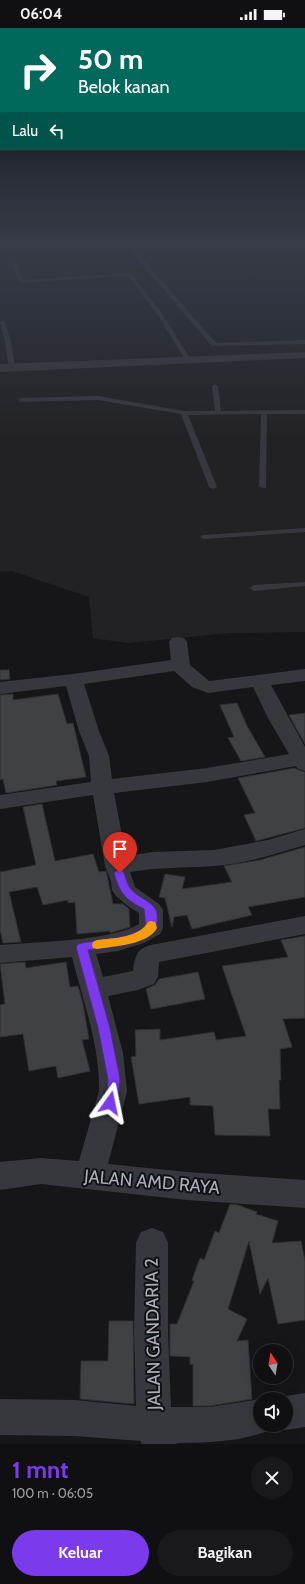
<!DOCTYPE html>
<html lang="id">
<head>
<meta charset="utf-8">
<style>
	body { margin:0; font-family:Cabin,sans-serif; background:#19191b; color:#f1f3f6; height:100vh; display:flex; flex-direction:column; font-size:15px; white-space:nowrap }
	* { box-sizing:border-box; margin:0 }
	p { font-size:13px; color:#9c9d9f }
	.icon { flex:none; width:22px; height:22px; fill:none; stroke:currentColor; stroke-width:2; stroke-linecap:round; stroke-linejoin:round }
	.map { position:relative; height:1416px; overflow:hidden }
	.side { display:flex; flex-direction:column; background:#101012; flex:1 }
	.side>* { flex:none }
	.hud { position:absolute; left:0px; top:0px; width:305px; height:122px; box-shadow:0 4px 16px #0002,0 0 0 1px #303032; background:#00695c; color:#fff; overflow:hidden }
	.needle { width:26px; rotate:348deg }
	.buttons { position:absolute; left:253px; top:1316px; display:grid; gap:8px }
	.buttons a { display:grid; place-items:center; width:40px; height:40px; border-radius:50%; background:#101012; box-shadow:0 4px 16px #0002,0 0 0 1px #303032; font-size:20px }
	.pin { position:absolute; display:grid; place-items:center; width:34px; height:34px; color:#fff; margin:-41px -17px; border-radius:50% 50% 50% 0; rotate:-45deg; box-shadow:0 0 4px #0007 }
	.pin .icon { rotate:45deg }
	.me { position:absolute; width:44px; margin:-22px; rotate:12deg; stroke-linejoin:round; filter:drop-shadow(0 0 3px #0008) }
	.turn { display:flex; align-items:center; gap:14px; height:84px; padding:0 12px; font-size:18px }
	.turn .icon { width:52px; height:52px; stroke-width:2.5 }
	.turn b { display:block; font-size:28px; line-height:34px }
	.then { display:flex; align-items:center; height:38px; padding:0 12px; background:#0003; gap:8px; font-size:15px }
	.round { display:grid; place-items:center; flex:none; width:42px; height:42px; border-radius:21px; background:#19191b }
	.summary { display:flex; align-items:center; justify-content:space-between; height:68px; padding:0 12px }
	h1 { font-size:24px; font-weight:700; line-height:30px; color:#7c3aed }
	.primary-button { display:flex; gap:8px; margin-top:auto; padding:8px 12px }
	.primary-button a { flex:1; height:46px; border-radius:24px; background:#7c3aed; color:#fff; font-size:16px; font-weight:700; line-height:46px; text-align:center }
	.primary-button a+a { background:#19191b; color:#f1f3f6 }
	.status { display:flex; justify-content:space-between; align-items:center; height:28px; padding:0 20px; background:#101012; direction:ltr }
	.status svg { height:11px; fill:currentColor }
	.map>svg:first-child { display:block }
	.built { fill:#222225 }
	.building { fill:#404145; stroke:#303034 }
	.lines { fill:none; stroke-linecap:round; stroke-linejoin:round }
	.service { fill:#37383d; fill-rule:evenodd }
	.minor { fill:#37383d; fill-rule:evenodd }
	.route { fill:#7c3aed; stroke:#51269a }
	.slow { fill:#f59e0b }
	.labels { text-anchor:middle; stroke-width:4; stroke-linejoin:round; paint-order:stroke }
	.near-street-label { font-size:18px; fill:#a8adb8; stroke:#111113 }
</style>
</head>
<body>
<div class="status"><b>06:04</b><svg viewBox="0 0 49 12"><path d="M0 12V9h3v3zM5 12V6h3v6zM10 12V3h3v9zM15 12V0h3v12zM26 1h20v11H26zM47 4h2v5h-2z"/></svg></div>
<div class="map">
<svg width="305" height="1416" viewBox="0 0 305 1416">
	<rect width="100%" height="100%" fill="#161618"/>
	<!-- built -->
	<path class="built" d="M0 214H305V604L230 605 128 615 93 610 89 569 12 543 0 544Z"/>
	<!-- building -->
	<path class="building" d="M0 642H9L10 651 0 652Z
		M13 666V672L58 666 67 696 73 695 86 749 56 753 57 757 6 765 3 751 0 752V667Z
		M237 675 247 698 265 729 241 733 228 710 234 709 220 677Z
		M305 685V716L289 687Z
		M295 740 298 742 305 744V800L256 813 244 787 255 785 238 750Z
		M42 776 55 833 93 826 99 844 106 843 113 876H123L129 881 130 899 110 905V903L77 906 75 874 68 875V872L43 877 37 859 9 864 21 914 3 915 0 902V844L36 837 23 779Z
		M305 819V869L248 879 252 887 192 901 187 887 174 889 172 899 165 870 159 869 165 846 185 849 182 861 232 854 224 838 260 832Z
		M305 908V990L283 991 292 1019 280 1021 281 1052H279L280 1081H268L270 1108 215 1107 213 1078 190 1077V1069L139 1076 131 1029 136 1028 135 1002 160 1001V1012L214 1004 216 1012 246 1008 222 938 288 929 281 912Z
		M25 934 26 940 66 934 70 959 78 958 83 976 89 1011 82 1012 90 1043 58 1050 56 1038 29 1043 23 1006 0 1009V977L5 976 0 936Z
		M198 944 205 971 151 981 146 961 155 957 159 951Z
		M230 1176 238 1177 257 1184 256 1186 278 1193 272 1215 301 1213 305 1233V1292L278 1296 268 1250 260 1266 249 1213 228 1281 247 1291 237 1313 248 1312 252 1371 210 1378H193V1336L190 1337V1329L170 1328V1296H177L194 1253 192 1252 200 1230 204 1232 215 1203 219 1205Z
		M109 1293H133L134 1376 80 1371 81 1333H108Z"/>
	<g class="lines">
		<!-- service -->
		<path class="service" d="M126 214H130L144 232 216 315 305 312V316L212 318 140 234Z
			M13 227 15 228 23 252 118 246 132 247 161 284 191 332 186 333 157 286 129 249 118 248 21 255 19 254 11 228Z
			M2 293 5 295 11 313 15 340 12 342 9 340 5 313 0 294Z
			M215 356 218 358 221 383 305 382V386H267L266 460H263L259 458 261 386 188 387 217 459 213 461 209 459 181 386 98 372 21 374 18 372 21 370 98 368 184 383H215L212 358Z
			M305 500V504L204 511 200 509 204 507Z
			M305 554V558L254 563 250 560 254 557Z"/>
		<!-- minor -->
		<path class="minor" d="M305 324V330L0 344V336Z
			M178 609 184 610 187 614 190 637 209 653 305 641V653L271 657 305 719V743L298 741 296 738 207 754 114 765 126 828 153 824 214 822 268 812 305 801V817C275 826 244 836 213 838 185 840 158 839 130 844L135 859 159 876 163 882V900L160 906 144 915 118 923 96 926 103 949 133 943C135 929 136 921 151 917L305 888V906L159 934 158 949 154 956 138 962 108 968 123 1025 127 1063 108 1136 187 1144 305 1152V1180L187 1172 41 1156 0 1162V1134L41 1130 79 1133 99 1063C100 1018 83 973 72 929L0 935V917C34 914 112 913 139 896V885L129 879 116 868 112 862 111 853 105 838 93 767 0 781V767L91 754 89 728 79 703 66 658 0 666V654L73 646 171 632 169 614 172 610ZM174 643 192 659 208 665 253 659 268 690 289 726 207 740 112 751 109 728 99 703 84 656Z
			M152 1200 163 1204 168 1215V1305L171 1379H210L260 1371V1397H286V1371H278L286 1368 305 1365V1399L286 1402 274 1398 272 1401C243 1414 208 1415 176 1415L177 1416H141V1413L75 1408 0 1407V1371L75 1372 136 1378 134 1305 136 1215 141 1204Z"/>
	</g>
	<!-- sky -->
	<linearGradient id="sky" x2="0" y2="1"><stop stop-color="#0c0c0d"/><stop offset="0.52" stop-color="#363c48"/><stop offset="1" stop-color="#363c48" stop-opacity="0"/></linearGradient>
	<rect width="305" height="412" fill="url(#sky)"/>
	<!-- route -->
	<path class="route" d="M120 842 123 843C126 848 126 855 130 860 136 869 152 873 156 882 158 887 157 895 157 900 147 918 106 919 88 922L110 1000 120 1051 119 1063 114 1079 110 1080 105 1079 103 1075 107 1063 108 1051 98 1000 76 919 78 916 82 915C103 911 127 911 146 899L144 881C125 871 120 866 114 845L116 843Z"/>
	<!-- slow -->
	<path class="slow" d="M151 893 155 894 157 900C148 917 114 918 97 921L93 920 92 917 93 914 97 912C114 910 139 910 148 894Z"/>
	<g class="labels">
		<!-- near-street labels -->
		<g class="near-street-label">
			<text transform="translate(152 1154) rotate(5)" y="6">JALAN AMD RAYA</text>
			<text transform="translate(153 1306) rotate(-91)" y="6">JALAN GANDARIA 2</text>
		</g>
	</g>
</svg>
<div class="buttons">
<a><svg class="needle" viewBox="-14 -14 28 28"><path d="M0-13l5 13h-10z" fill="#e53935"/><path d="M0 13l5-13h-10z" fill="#9c9d9f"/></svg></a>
<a><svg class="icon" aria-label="sound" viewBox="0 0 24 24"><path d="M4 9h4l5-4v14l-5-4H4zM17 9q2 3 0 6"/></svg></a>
</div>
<div class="pin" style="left:120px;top:845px;background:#d93025"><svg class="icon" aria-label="arrive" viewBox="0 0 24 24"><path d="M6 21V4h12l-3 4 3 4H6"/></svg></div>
<svg class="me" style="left:110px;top:1075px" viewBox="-20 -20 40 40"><path d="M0-17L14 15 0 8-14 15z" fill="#7c3aed" stroke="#fff" stroke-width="4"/></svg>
<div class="hud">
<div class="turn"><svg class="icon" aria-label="right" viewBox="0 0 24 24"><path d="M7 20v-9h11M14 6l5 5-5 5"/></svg><div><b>50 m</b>Belok kanan</div></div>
<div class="then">Lalu<svg class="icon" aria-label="left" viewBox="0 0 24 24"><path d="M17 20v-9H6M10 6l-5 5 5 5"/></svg></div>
</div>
</div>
<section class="side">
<div class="summary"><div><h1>1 mnt</h1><p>100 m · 06:05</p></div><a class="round"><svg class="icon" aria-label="close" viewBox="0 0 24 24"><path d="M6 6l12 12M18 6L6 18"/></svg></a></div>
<div class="primary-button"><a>Keluar</a><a>Bagikan</a></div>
</section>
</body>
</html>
